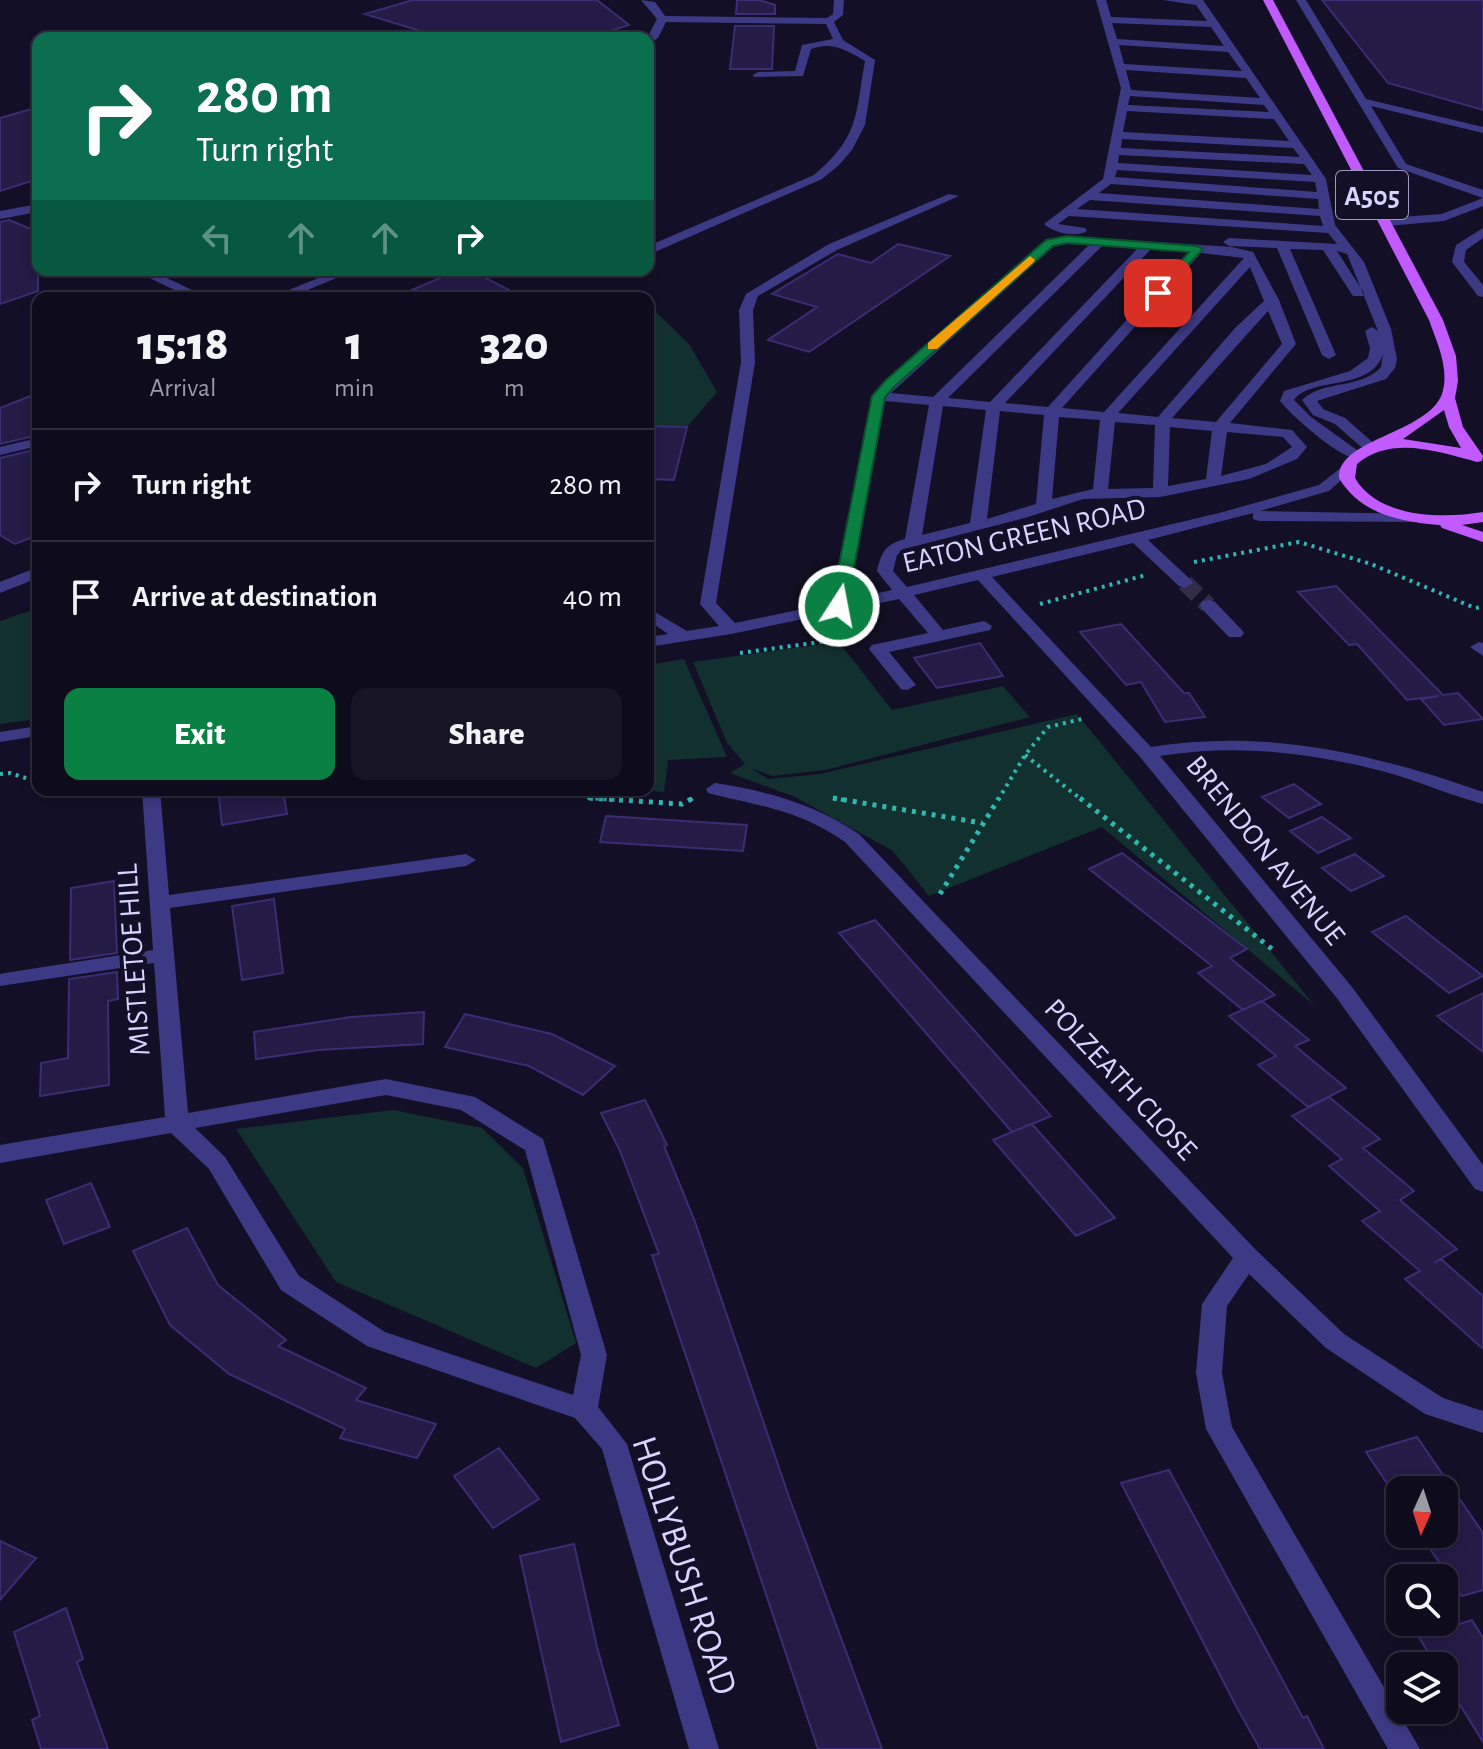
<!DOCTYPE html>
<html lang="en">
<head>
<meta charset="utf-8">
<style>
	body { margin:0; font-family:"Alegreya Sans",sans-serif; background:#171425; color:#f1f3f6; height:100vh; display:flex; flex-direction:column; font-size:30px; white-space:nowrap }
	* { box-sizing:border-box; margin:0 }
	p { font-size:26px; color:#9b9ba3 }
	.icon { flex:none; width:44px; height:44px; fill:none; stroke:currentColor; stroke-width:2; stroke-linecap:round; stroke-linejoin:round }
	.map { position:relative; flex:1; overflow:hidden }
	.side { position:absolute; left:32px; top:292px; width:622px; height:504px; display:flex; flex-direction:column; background:#0e0b1c; border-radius:16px; box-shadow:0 4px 12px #0003,0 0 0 2px #2e2b3b }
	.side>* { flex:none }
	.hud { position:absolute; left:32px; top:32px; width:622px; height:244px; border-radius:16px; box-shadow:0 4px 12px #0003,0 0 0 2px #2e2b3b; background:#0b6e4f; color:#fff; overflow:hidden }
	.needle { width:52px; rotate:183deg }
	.fabs { position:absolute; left:1386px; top:1476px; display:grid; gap:16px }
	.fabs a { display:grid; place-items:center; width:72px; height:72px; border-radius:16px; background:#0e0b1c; box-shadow:0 4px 12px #0003,0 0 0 2px #2e2b3b; font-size:40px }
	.pin { position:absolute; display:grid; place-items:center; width:68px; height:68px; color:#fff; margin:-34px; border-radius:16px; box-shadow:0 4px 12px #0006 }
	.me { position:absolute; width:88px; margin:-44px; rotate:11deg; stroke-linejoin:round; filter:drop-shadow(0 0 6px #0008) }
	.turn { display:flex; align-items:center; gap:28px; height:168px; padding:0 32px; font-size:36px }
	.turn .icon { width:104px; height:104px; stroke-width:2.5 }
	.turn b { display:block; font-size:56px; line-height:68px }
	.lanes { display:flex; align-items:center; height:76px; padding:0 32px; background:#0003; justify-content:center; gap:40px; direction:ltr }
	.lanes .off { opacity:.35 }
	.eta { display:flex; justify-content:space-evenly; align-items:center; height:136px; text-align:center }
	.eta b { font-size:48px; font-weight:800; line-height:56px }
	.primary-button { display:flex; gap:16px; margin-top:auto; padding:16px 32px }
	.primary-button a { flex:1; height:92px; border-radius:16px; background:#0b8043; color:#fff; font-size:32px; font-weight:800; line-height:92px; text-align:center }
	.primary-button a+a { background:#171425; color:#f1f3f6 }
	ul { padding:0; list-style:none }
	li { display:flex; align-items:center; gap:24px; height:112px; padding:0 32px; border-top:2px solid #2e2b3b }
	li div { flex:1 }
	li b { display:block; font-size:30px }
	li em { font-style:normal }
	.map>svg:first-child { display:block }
	.green { fill:#12302f }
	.building { fill:#241b47; stroke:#3b2d73; stroke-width:2 }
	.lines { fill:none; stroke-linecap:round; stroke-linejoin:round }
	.minor-tunnel { stroke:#312d47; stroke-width:17; stroke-dasharray:17 8; stroke-linecap:butt }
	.path-far1 { stroke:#2fb8b0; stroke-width:4; stroke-dasharray:3 5; stroke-linecap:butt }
	.path { stroke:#2fb8b0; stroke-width:5; stroke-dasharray:4 6; stroke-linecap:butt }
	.minor { fill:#3d3a85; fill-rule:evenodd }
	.major { fill:#c25bff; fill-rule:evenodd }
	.route { fill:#0b8043; stroke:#07532c; stroke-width:2 }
	.slow { fill:#f59e0b }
	.labels { text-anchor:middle; stroke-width:8; stroke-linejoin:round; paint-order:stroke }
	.shield { fill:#130f26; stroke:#9e99be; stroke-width:2 }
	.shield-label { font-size:28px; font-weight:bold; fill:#d9d4ff }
	.street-label { font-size:30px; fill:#d9d4ff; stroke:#130f26 }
	.near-street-label { font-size:36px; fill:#d9d4ff; stroke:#130f26 }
</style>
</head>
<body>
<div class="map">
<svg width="1483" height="1749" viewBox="0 0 1483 1749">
	<rect width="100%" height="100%" fill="#130f26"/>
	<!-- green -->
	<path class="green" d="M648 304 689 344 717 392 687 427 648 426Z
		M38 608V719L0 724V621Z
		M839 642 892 710 1003 686 1030 717 826 770 772 776 751 768 768 779 820 774 1077 714 1315 1006 1102 827 929 896 893 851 795 797 730 773 745 764 727 743 693 662Z
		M684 659 727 757 668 760 664 792 642 790H648V665Z
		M393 1110 482 1128 523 1168 576 1343 536 1368 336 1282 236 1129Z"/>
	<!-- building -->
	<path class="building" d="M413 0H597L629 25 589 38H443L365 14Z
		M737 0H759L775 5V14H736Z
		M1322 0H1483V110L1388 83Z
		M735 26H774L772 69H730Z
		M38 107V179L0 191V118Z
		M9 220 38 232V291L0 304V222Z
		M898 244 950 256 809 352 768 340 817 307 772 294 838 254 871 263Z
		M459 270H471L524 298H393Z
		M38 393V435L0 444V408Z
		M648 426 687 427 674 480 648 479Z
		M38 449V535L15 544 0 535V458Z
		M1336 586 1443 695 1458 693 1483 719 1444 725 1421 699 1439 696 1407 700 1357 644 1349 645 1298 592Z
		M1121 624 1184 693H1189L1205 717 1165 722 1141 682 1126 685 1080 632Z
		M980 643 1003 676 937 688 914 658Z
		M1294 784 1321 804 1289 818 1262 797Z
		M269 790H283L287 814 222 825 219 798Z
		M606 816 747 825 743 851 600 842Z
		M1322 817 1351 838 1318 853 1290 831Z
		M1122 853 1247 949 1230 958 1275 995 1243 1010 1198 973 1212 966 1089 869Z
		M1355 854 1384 876 1351 891 1322 868Z
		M114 881 117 953 70 960 71 888Z
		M274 899 283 973 242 980 232 906Z
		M1406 916 1436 940 1483 976 1449 993 1372 932Z
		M875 920 1051 1116 1032 1124 1115 1218 1076 1236 993 1140 1031 1124 1012 1132 839 933Z
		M117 972 118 999 108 1001 109 1085 40 1096 41 1063 68 1058 69 979Z
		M1483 993V1052L1437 1016Z
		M1262 1001 1309 1040 1295 1046 1346 1088 1308 1107 1258 1065 1276 1056 1229 1016Z
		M424 1012 423 1044 318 1050 256 1059 254 1032 351 1017Z
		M465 1014 552 1034 615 1066 583 1095 529 1066 445 1047Z
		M1329 1097 1380 1139 1363 1148 1414 1191 1400 1200 1457 1249 1434 1263 1441 1259 1483 1296V1349L1405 1279 1420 1271 1362 1221 1380 1211 1329 1166 1342 1159 1292 1116Z
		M645 1100 667 1145 664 1146 694 1219 789 1497 882 1749H818L652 1255 659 1254 620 1151 601 1113Z
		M91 1183 110 1227 64 1244 46 1200Z
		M187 1228 218 1285 286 1340 278 1346 366 1388 356 1400 436 1424 417 1458 340 1438 345 1429 229 1374 170 1325 133 1251Z
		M1417 1437 1483 1533V1590L1462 1596 1420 1534H1444V1490H1400V1503L1366 1452Z
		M499 1448 539 1499 493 1528 454 1476Z
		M1169 1470 1303 1718 1307 1716 1324 1749H1260L1236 1706 1121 1483Z
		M0 1541 36 1558 0 1600Z
		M574 1544 597 1647 619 1725 561 1742 520 1556Z
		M66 1608 83 1659 77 1662 108 1749H41L32 1720 40 1716 14 1632Z
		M1472 1620 1483 1638V1742L1444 1679V1666H1436L1419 1637Z"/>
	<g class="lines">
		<!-- minor-tunnel -->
		<path class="minor-tunnel" d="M1185 583 1208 605"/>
		<!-- path-far1 -->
		<path class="path-far1" d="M1194 562 1299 542 1371 564 1475 608 1483 607
			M1040 604 1146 575
			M740 653 857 637
			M1025 755 1082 800
			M0 774 10 773 38 782
			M584 790 589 798 618 800
			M833 798 844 800
			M690 800 693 798
			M998 800 1025 755 1048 727 1082 719"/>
		<!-- path -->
		<path class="path" d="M589 798 682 804 693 798
			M833 798 982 823
			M1080 798 1272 949
			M940 894 999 798"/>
		<!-- minor -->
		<path class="minor" d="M641 0 655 2 665 16 827 18 833 14 834 0H844L843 15 834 22 843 40 875 60 865 125 852 150 839 165 822 179 648 255V246L814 175C860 136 855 116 865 61 846 50 833 41 811 49L803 76 754 77 753 75 758 72 795 71 802 45 833 39 826 24 666 22 658 38 648 45 647 38 657 19Z
			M1096 0H1106L1111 17 1207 21 1196 5 1163 0H1203L1326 179 1335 225 1364 262 1391 329 1397 359 1395 368 1386 379 1317 401 1323 409 1345 418 1377 446V452H1367L1335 424 1313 415 1302 400C1324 379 1360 390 1381 367L1383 354C1371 392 1311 376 1294 400L1311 417 1361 453V459C1343 462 1292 416 1280 401L1284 391 1350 371 1368 358 1370 348 1365 331 1372 327 1378 331 1347 254 1337 251 1364 293 1363 296H1353L1323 250 1290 249 1336 355 1329 359 1322 355 1277 248 1229 246 1223 242 1229 238 1337 244 1328 233 1069 216 1058 224 1085 228 1087 231C1076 238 1054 233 1044 224L1103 179 1121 88ZM1112 23 1211 27 1224 46 1117 39ZM1119 45 1228 52 1242 71 1124 64ZM1126 70 1246 78 1260 98 1131 90ZM1130 96 1264 105 1269 112 1128 105ZM1127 111 1274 119 1289 141 1123 132ZM1122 139 1293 148 1300 157 1121 148ZM1119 155 1304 164 1312 175 1118 163ZM1117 170 1315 182 1317 192 1115 177ZM1111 184 1318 199 1319 209 1099 193ZM1090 200 1320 216 1323 226 1077 209Z
			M1296 0H1306L1366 99 1483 127V133L1371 106 1406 164 1483 190V198L1398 168Z
			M605 34 609 38H597Z
			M949 194 959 196 837 250 758 296 753 310 755 362 716 603 735 623 831 603 872 396 1046 240 1067 236 1232 247 1253 252 1279 300 1296 344 1230 423 1292 430 1307 447 1297 459 1249 479 1160 497 1083 499 1025 518 904 549 897 555 893 571 907 587 1219 513 1319 485 1347 463 1355 468 1329 491 1260 511 1420 514 1422 517 1414 522 1259 521 1253 519V513L1148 540 1191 580 1193 583 1185 588 1179 586 1133 543 992 577 1151 747C1266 728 1375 754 1483 792V804C1453 796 1425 784 1396 775 1319 753 1239 743 1160 756L1352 987 1483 1165V1192L1475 1189 1336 997 1140 757 978 580 914 595 943 630 984 621 992 626 990 630 889 652 916 685 907 690 901 689 869 649 872 645 928 633 899 599 731 634 648 647V637L668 634 648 620V608L687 631 719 626 700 604 741 362 739 310 746 294 829 244ZM1067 244 1089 245 933 397 891 393 1054 246ZM1102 246 1138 248 990 402 948 398ZM1151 249 1188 252 1048 407 1005 403ZM1201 253 1244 258 1104 412 1062 408ZM1250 267 1264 301 1236 327 1158 417 1118 413ZM1268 311 1282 344 1216 422 1172 418ZM885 401 929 405 905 539C886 544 881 552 877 571L892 590 849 599ZM943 406 986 410 970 523 922 535ZM1000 411 1044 415 1036 504 987 519ZM1059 417 1100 420 1093 489 1052 499ZM1115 422 1155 425 1153 488 1108 489ZM1170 427 1212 431 1206 479 1168 486ZM1227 432 1283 437 1292 447 1266 464 1221 476Z
			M1483 198V206L1444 221 1387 226 1381 222 1387 218 1442 214Z
			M38 204V212L0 219V211Z
			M1483 228V238L1466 250 1464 262 1483 285V297L1478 296 1452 262 1456 245Z
			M133 270H150L209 298H191Z
			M338 270H356L288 298H269Z
			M591 270H608L600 275H592Z
			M38 438V446L0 455V447Z
			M38 567V578L0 593V582Z
			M1208 600 1214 601 1241 629 1244 633 1241 637H1229L1202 609 1200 605 1202 601Z
			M1479 642 1483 643V656L1470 647Z
			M38 726V736L0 742V732Z
			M715 783C767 791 815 804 859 834L1256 1250 1344 1334 1443 1398 1483 1411V1433L1425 1414 1326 1348 1249 1274 1227 1306 1222 1373 1232 1427 1420 1749H1388L1206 1429 1196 1373 1202 1304 1233 1258 845 842C797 809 763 807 708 793L706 789Z
			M142 790H160L169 895 466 854 476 860 466 866 170 908 188 1113 386 1079 475 1097 543 1139 607 1355 598 1407 627 1444 719 1749H689L602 1449 575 1418 367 1346 281 1290 209 1169 171 1133 0 1163V1145L165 1117 154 963 0 986V974L5 973 153 950ZM386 1095 461 1110 525 1150 581 1355 573 1395 385 1332 299 1276 225 1157 195 1128Z"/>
		<!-- major -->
		<path class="major" d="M1263 0H1273L1443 320 1456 356 1458 381 1455 398 1463 427 1483 456 1482 461 1477 462C1438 452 1392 435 1357 464L1355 478C1378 518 1442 519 1483 512V522L1462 525 1483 532V542L1442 528 1440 525C1401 522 1360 514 1339 478 1337 439 1428 433 1442 394 1450 369 1437 343 1429 320ZM1444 410 1449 427 1461 448 1403 439Z"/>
	</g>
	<!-- route -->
	<path class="route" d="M1067 236 1197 246 1203 249 1158 297 1152 293 1189 252 1067 243 1053 246 895 386 885 397 847 606 844 609H834L831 606 872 396 886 380 1046 240Z"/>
	<!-- slow -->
	<path class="slow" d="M1030 256 1035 260 1034 262 937 349H928V343Z"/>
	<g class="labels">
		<!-- shield labels -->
		<rect class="shield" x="1336" y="171" width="72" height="48" rx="6"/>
		<g class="shield-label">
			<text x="1372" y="205">A505</text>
		</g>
		<!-- street labels -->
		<g class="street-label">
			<text transform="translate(1024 535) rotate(-13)" y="10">EATON GREEN ROAD</text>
			<text transform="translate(1266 850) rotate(51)" y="10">BRENDON AVENUE</text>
			<text transform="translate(133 960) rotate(-94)" y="10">MISTLETOE HILL</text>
			<text transform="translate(1121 1079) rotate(47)" y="10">POLZEATH CLOSE</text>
		</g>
		<!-- near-street labels -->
		<g class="near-street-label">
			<text transform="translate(686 1565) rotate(72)" y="13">HOLLYBUSH ROAD</text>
		</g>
	</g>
</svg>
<div class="fabs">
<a><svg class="needle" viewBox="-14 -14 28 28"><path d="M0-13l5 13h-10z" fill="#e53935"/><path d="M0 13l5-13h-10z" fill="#9b9ba3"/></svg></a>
<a><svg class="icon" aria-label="search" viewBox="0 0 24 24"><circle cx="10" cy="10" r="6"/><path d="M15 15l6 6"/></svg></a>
<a><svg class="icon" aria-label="layers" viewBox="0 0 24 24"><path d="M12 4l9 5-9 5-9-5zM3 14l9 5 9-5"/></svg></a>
</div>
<div class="pin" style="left:1158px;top:293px;background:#d93025"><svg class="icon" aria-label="arrive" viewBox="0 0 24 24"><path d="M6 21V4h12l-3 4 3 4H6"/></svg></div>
<svg class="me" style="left:839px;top:606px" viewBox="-20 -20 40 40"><circle r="17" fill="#0b8043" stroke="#fff" stroke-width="3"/><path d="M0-11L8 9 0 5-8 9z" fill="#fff"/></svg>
<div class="hud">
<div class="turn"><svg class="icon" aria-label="right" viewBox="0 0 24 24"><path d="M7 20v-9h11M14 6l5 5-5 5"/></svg><div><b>280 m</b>Turn right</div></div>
<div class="lanes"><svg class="icon off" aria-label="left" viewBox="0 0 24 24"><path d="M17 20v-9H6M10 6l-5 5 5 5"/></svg><svg class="icon off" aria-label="ahead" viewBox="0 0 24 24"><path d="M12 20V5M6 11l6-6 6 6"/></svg><svg class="icon off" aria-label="ahead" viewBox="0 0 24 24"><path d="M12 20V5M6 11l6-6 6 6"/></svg><svg class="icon" aria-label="right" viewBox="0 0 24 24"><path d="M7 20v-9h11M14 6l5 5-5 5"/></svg></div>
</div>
<section class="side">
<div class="eta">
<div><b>15:18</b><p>Arrival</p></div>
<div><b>1</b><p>min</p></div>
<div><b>320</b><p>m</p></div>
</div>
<ul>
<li><svg class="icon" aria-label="right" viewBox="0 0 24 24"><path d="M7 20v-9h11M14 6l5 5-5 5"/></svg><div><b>Turn right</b></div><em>280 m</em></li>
<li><svg class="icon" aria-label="arrive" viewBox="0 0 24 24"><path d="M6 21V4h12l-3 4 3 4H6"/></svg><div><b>Arrive at destination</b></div><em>40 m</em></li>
</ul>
<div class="primary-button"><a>Exit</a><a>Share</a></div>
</section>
</div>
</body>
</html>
